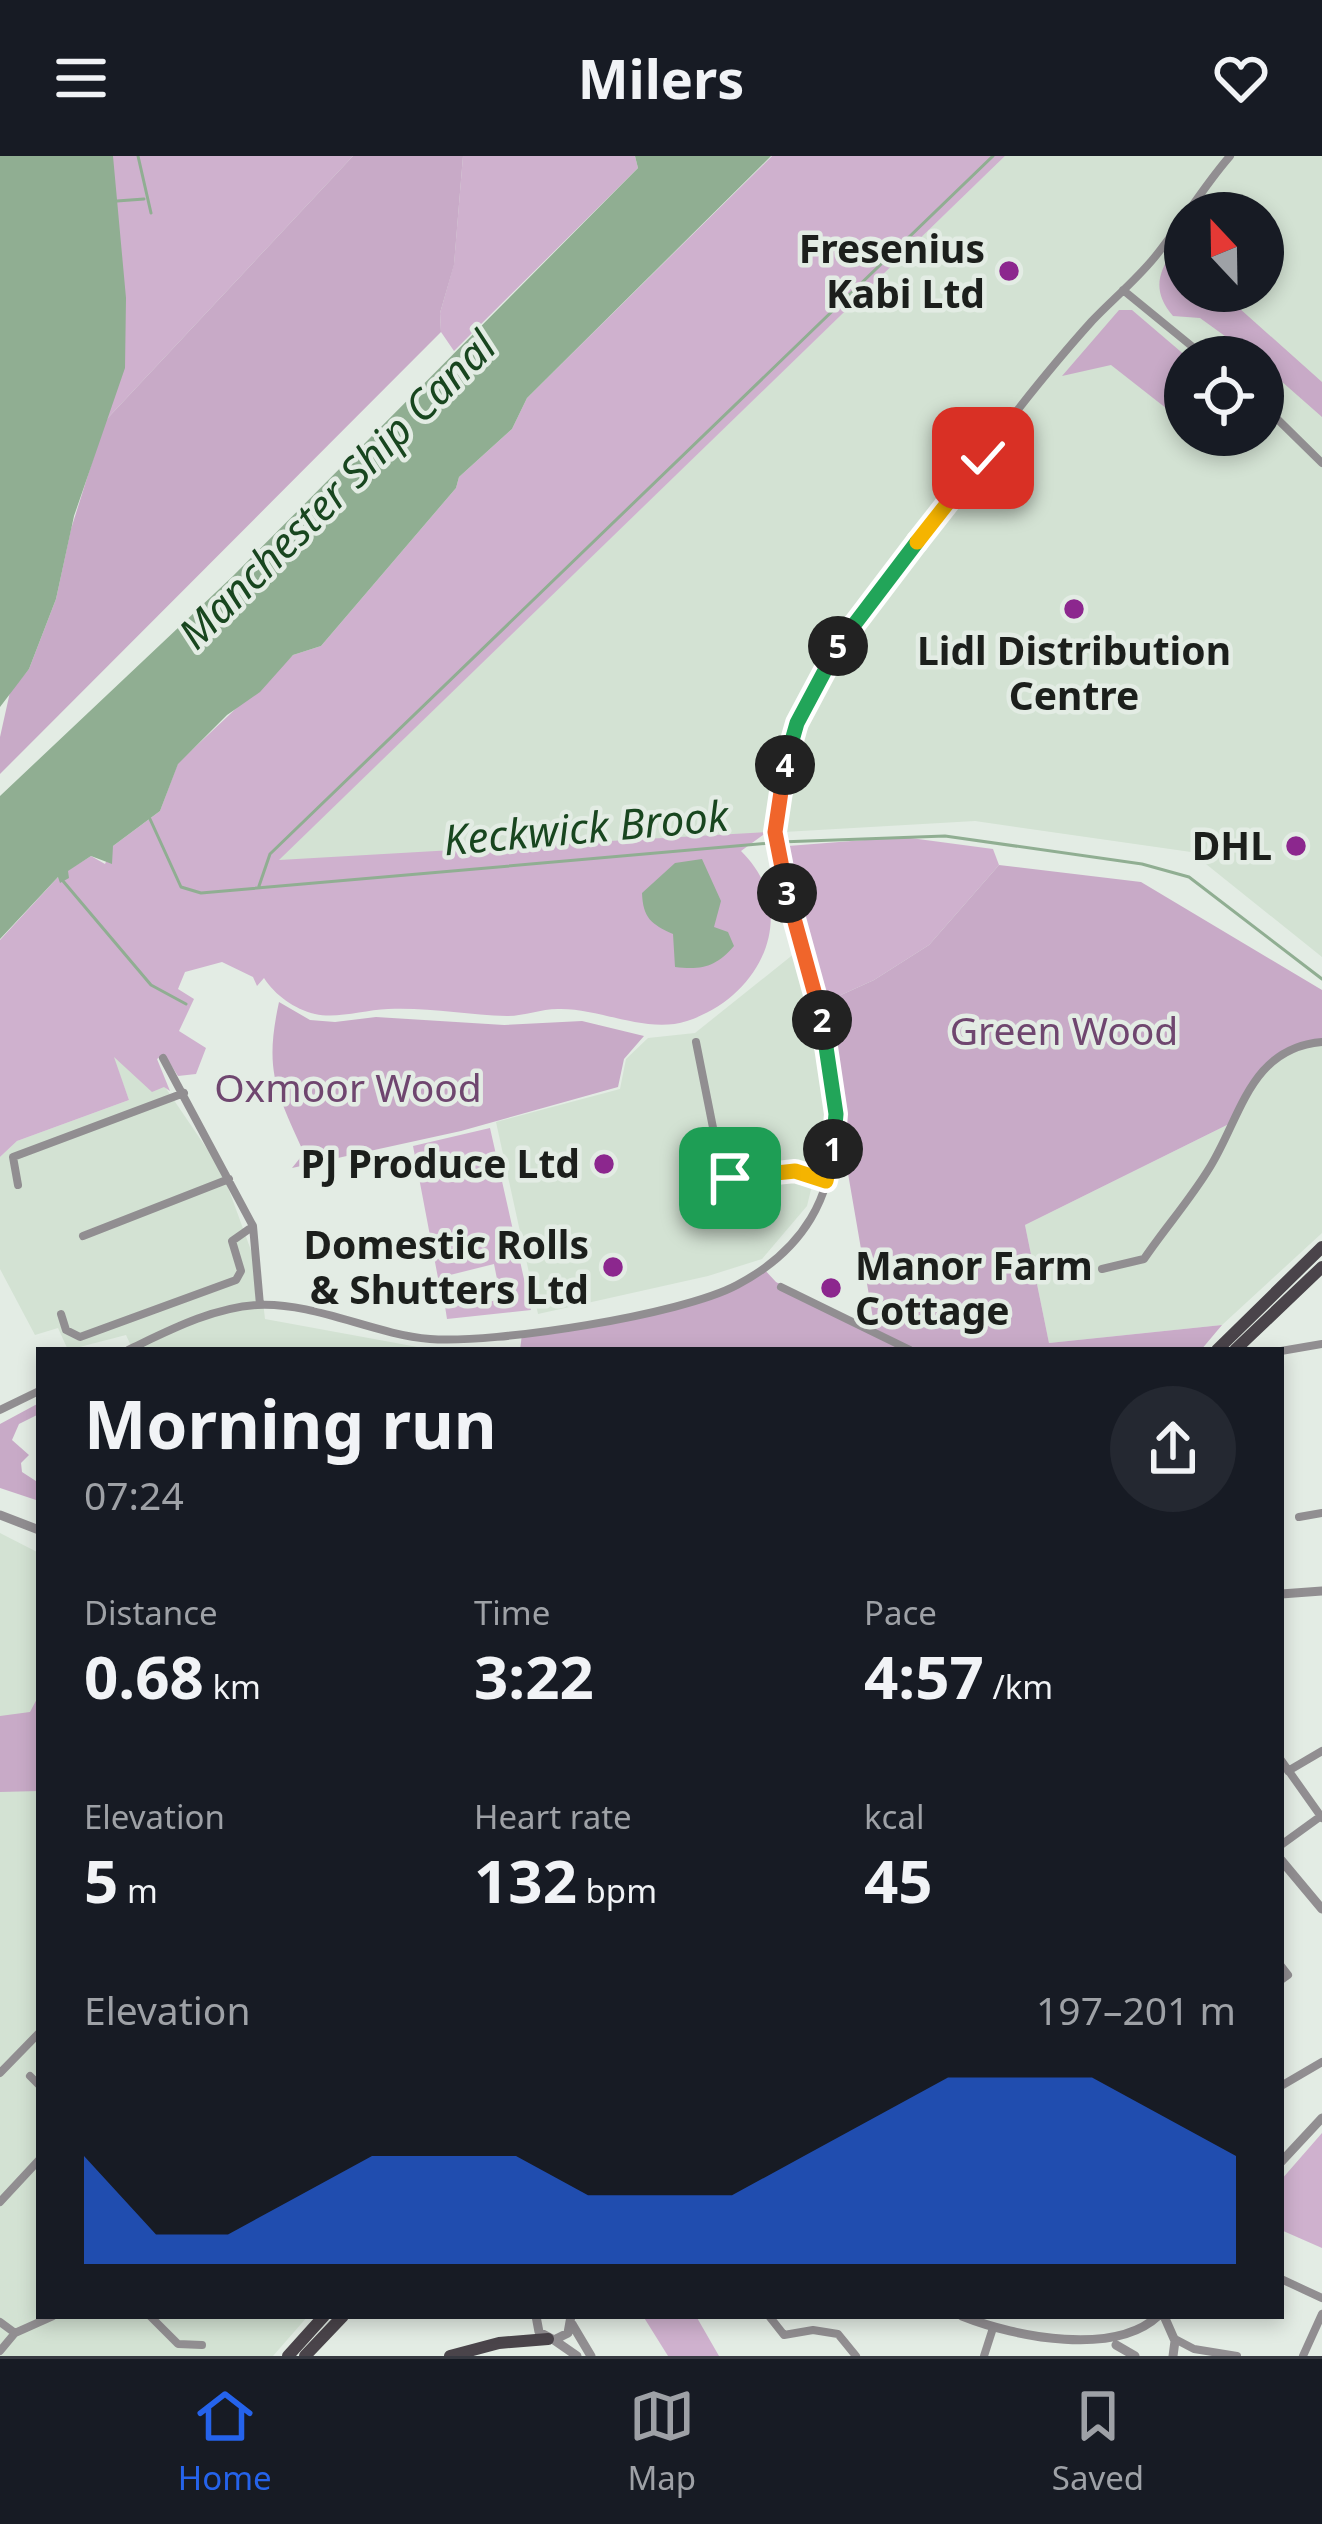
<!DOCTYPE html>
<meta charset="utf-8">
<style>
body{margin:0;font-family:"Noto Sans",sans-serif;background:#242831;color:#f1f3f6;height:100vh;display:flex;flex-direction:column;font-size:45px;white-space:nowrap}
*{box-sizing:border-box;margin:0}
p{font-size:39px;color:#9ea1a6}
.icon{flex:none;width:66px;height:66px;fill:none;stroke:currentColor;stroke-width:2;stroke-linecap:round;stroke-linejoin:round}
.map{position:relative;flex:1;overflow:hidden}
.sheet{position:absolute;left:36px;top:1191px;width:1248px;height:972px;display:flex;flex-direction:column;background:#171b24;border-radius:0px;box-shadow:0 6px 18px #0003}
.sheet>*{flex:none}
.needle{width:78px;rotate:338deg}
.buttons{position:absolute;left:1164px;top:36px;display:grid;gap:24px}
.buttons a{display:grid;place-items:center;width:120px;height:120px;border-radius:50%;background:#171b24;box-shadow:0 6px 18px #0003;font-size:60px}
.pin{position:absolute;display:grid;place-items:center;width:102px;height:102px;color:#fff;margin:-51px;border-radius:24px;box-shadow:0 6px 18px #0006}
.km{position:absolute;width:60px;height:60px;margin:-30px;border-radius:50%;background:#222;color:#fff;font-size:33px;line-height:60px;text-align:center}
.round{display:grid;place-items:center;flex:none;width:126px;height:126px;border-radius:63px;background:#242831}
.overview{display:flex;align-items:center;justify-content:space-between;height:204px;padding:0 48px}
h1{font-size:66px;font-weight:700;line-height:90px}
.metrics{display:grid;grid-template-columns:repeat(3,1fr);gap:18px;height:204px;padding:12px 48px}
.metrics div{display:grid;align-content:center}
.metrics b{font-size:60px;font-weight:700}
.metrics small{font-size:33px;font-weight:400}
.metrics p{font-size:33px}
.chart{height:336px;padding:24px 48px}
.chart p{display:flex;justify-content:space-between}
.chart svg{width:100%;height:216px;margin-top:12px;fill:#2563eb;opacity:.7}
header{display:flex;justify-content:space-between;align-items:center;height:156px;padding:0 48px;background:#171b24;font-size:54px;font-weight:700}
.dock{display:flex;justify-content:space-around;align-items:center;height:168px;border-top:3px solid #363941;background:#171b24;font-size:33px;color:#9ea1a6}
.dock a{display:grid;justify-items:center;gap:6px}
.dock .on{color:#2563eb}
.map>svg:first-child{display:block}
.built{fill:#d3e2d3;fill-rule:evenodd}
.green{fill:#cfb1ce}
.forest{fill:#c8aac7}
.water{fill:#90ae92}
.lines{fill:none;stroke-linecap:round;stroke-linejoin:round}
.stream{stroke:#90ae92;stroke-width:3}
.minor{stroke:#918e91;stroke-width:8}
.tertiary{stroke:#918e91;stroke-width:9}
.primary{stroke:#4a444a;stroke-width:12}
.split-1-casing{stroke:#fff;stroke-width:24}
.split-2-casing{stroke:#fff;stroke-width:24}
.split-3-casing{stroke:#fff;stroke-width:24}
.split-4-casing{stroke:#fff;stroke-width:24}
.split-5-casing{stroke:#fff;stroke-width:24}
.split-6-casing{stroke:#fff;stroke-width:24}
.split-7-casing{stroke:#fff;stroke-width:24}
.split-1{stroke:#f5b400;stroke-width:15}
.split-2{stroke:#22a559;stroke-width:15}
.split-3{stroke:#f0652b;stroke-width:15}
.split-4{stroke:#f0652b;stroke-width:15}
.split-5{stroke:#22a559;stroke-width:15}
.split-6{stroke:#22a559;stroke-width:15}
.split-7{stroke:#f5b400;stroke-width:15}
.poi-dot{fill:#8c278e;stroke:#e3ece4;stroke-width:4.5}
.labels{text-anchor:middle;stroke-width:9;stroke-linejoin:round;paint-order:stroke}
.poi-label{font-size:39px;font-weight:bold;fill:#1c1f1c;stroke:#e3ece4;text-anchor:end}
.park-label{font-size:39px;fill:#6f466f;stroke:#e3ece4}
.water-label{font-size:42px;font-style:italic;fill:#18461f;stroke:#e3ece4}
</style>
<header><svg class="icon" aria-label="menu" viewBox="0 0 24 24"><path d="M4 6h16M4 12h16M4 18h16"/></svg>Milers<svg class="icon" aria-label="heart" viewBox="0 0 24 24"><path d="M12 20l-8-8c-3-5 5-10 8-4 3-6 11-1 8 4z"/></svg></header>
<div class="map">
<svg width="1322" height="2200" viewBox="0 0 1322 2200">
<rect width="100%" height="100%" fill="#e3ece4"/>
<path class="built" d="M 1005,0 L 1322,0 L 1322,801 L 1191,696 L 975,665 L 277,705 ZM 1185,57 L 1263,57 L 1263,135 L 1185,135 ZM 1185,201 L 1263,201 L 1263,279 L 1185,279 Z
M 795,797 L 831,952 L 807,1050 L 762,1103 L 708,1120 L 538,1158 L 496,966 L 620,933 L 626,903 L 648,882 L 695,877 Z
M 1322,886 L 1322,1077 L 1222,1169 L 1049,1187 L 1025,1069 L 1231,967 L 1247,931 L 1278,900 Z
M 112,898 L 165,931 L 222,1015 L 260,1119 L 265,1163 L 434,1194 L 133,1194 L 126,1179 L 68,1194 L 58,1172 L 35,1179 L 0,1113 L 0,1001 L 17,985 L 129,944 Z
M 0,1377 L 39,1397 L 39,2160 L 308,2160 L 273,2200 L 0,2200 Z"/>
<path class="green" d="M 113,0 L 353,0 L 105,265 Z
M 463,0 L 635,0 L 638,12 L 454,195 L 441,176 L 440,157 L 454,108 Z
M 772,0 L 1005,0 L 279,704 L 767,676 L 741,695 C 802,755 762,841 687,865 C 647,878 602,853 561,853 C 543,852 525,860 507,860 C 467,859 427,851 388,853 C 364,854 337,863 315,858 C 294,853 275,839 264,822 L 257,830 L 253,821 L 222,806 L 185,816 L 178,833 L 194,843 L 179,875 L 206,892 L 196,918 L 178,920 L 164,898 L 157,903 L 170,935 L 164,931 L 152,936 L 114,901 L 129,944 L 17,985 L 0,1001 L 0,784 L 59,720 L 91,700 L 105,708 L 113,690 L 160,655 L 178,607 L 293,499 L 321,490 L 456,332 L 459,321 L 512,273 L 527,242 Z
M 903,681 L 993,693 L 999,709 L 929,789 L 874,824 L 819,849 L 782,719 L 788,690 Z
M 490,972 L 531,1154 L 447,1163 L 444,1144 L 461,1138 L 467,1151 L 501,1143 L 494,1108 L 438,1122 L 413,990 Z
M 1322,1977 L 1322,2092 L 1281,2074 L 1281,2024 Z
M 643,2160 L 696,2160 L 719,2200 L 668,2200 Z"/>
<path class="forest" d="M 353,0 L 463,0 L 454,109 L 440,157 L 441,176 L 0,618 L 0,581 L 10,536 L 29,513 L 56,443 L 71,373 L 105,265 Z
M 1185,77 L 1185,135 L 1220,135 L 1322,226 L 1322,261 L 1263,209 L 1263,201 L 1254,201 L 1200,162 L 1173,160 C 1146,128 1164,108 1185,77 Z
M 1119,154 L 1132,154 L 1187,201 L 1185,267 L 1111,209 L 1062,220 Z
M 999,709 L 1141,726 L 1322,834 L 1322,886 L 1278,900 L 1247,931 L 1231,967 L 1025,1069 L 1049,1187 L 1222,1169 L 1201,1194 L 520,1194 L 522,1178 C 602,1163 694,1158 763,1112 L 776,1126 L 876,1180 L 819,849 L 874,824 L 929,789 Z
M 279,846 L 310,864 L 335,866 L 376,861 L 504,869 L 582,865 L 644,880 L 624,903 L 618,931 L 461,975 L 292,1012 L 304,997 C 276,935 264,915 279,846 Z
M 39,1247 L 39,1258 L 19,1268 L 12,1284 L 29,1299 L 21,1307 L 22,1316 L 39,1327 L 39,1345 L 0,1332 L 0,1268 Z
M 39,1539 L 39,1635 L 0,1636 L 0,1560 L 30,1556 Z"/>
<path class="water" d="M 0,0 L 113,0 L 126,142 L 125,212 L 74,360 L 56,443 L 29,513 L 0,551 Z
M 635,0 L 771,0 L 527,242 L 512,273 L 459,321 L 456,332 L 321,490 L 293,499 L 260,536 L 227,559 L 178,608 L 160,655 L 113,690 L 112,708 L 91,700 L 68,715 L 69,722 L 60,727 L 58,721 L 0,783 L 0,640 L 233,420 L 638,12 Z
M 702,703 L 721,745 L 714,771 L 728,776 L 734,790 C 716,811 702,814 675,811 L 673,778 C 651,768 643,762 642,737 L 675,707 Z"/>
<g class="lines">
<path class="stream" d="M 138,0 L 151,57
M 117,45 L 144,43
M 150,663 L 181,731 L 201,737 L 771,687
M 780,686 L 945,680 L 1142,708 L 1189,721 L 1322,823
M 63,725 L 151,829 L 186,848
M 259,730 L 270,698 L 993,0"/>
<path class="minor" d="M 1123,134 L 1205,201
M 1263,249 L 1322,307
M 696,886 L 722,1017 L 746,1023 L 795,1015 L 826,1025
M 163,902 L 253,1070 L 260,1149
M 18,1029 L 13,1001 L 184,937
M 83,1080 L 229,1023
M 1102,1113 L 1144,1103 C 1165,1072 1190,1044 1210,1011 C 1241,961 1250,892 1322,886
M 781,1131 L 910,1194
M 61,1158 L 66,1174 L 80,1181 L 236,1124 L 241,1115 L 232,1085 L 252,1071
M 128,1194 C 168,1175 211,1152 257,1149 C 315,1146 372,1178 430,1183 C 494,1188 681,1159 737,1129 C 912,1037 803,839 777,702 C 771,673 778,643 783,615 C 800,528 858,463 909,396 C 968,319 1027,237 1092,165 C 1112,144 1135,125 1154,102 C 1181,69 1202,32 1230,0
M 1281,1195 L 1322,1188
M 0,1254 L 39,1235
M 1299,1361 L 1322,1357
M 1281,1604 L 1322,1662
M 1288,1615 L 1322,1595
M 1281,1689 L 1321,1660
M 1281,1810 L 1288,1819 L 1281,1824
M 0,1917 L 39,1877
M 30,1920 L 39,1929
M 1281,1930 L 1322,1906
M 0,2046 L 39,2004
M 1281,2123 L 1322,2142
M 150,2160 L 178,2188 L 202,2189
M 769,2160 L 784,2179 L 813,2174 L 838,2178 L 856,2200
M 0,2166 L 15,2177
M 1175,2183 L 1194,2193 L 1237,2200
M 0,2195 L 15,2177 L 53,2160
M 984,2200 L 993,2172
M 1303,2200 L 1322,2158"/>
<path class="tertiary" d="M 0,1359 L 39,1374
M 1281,1438 L 1322,1435
M 1281,1704 L 1322,1753
M 1281,2006 L 1322,1962
M 536,2160 L 539,2176 L 554,2184 L 568,2177 L 571,2160
M 962,2160 C 1017,2182 1115,2200 1158,2160
M 1164,2160 L 1175,2185 L 1173,2200
M 572,2168 L 591,2200
M 554,2184 L 577,2200
M 1116,2189 L 1135,2200"/>
<path class="primary" d="M 1217,1194 L 1322,1091
M 1235,1194 L 1322,1111
M 288,2200 L 324,2160
M 305,2200 L 343,2160
M 450,2200 L 499,2187 L 548,2183"/>
</g>
<g class="lines">
<g class="split-1-casing">
<path id="split-1" d="M 730,1022 L 795,1015 L 826,1025 L 833,993"/>
</g>
<g class="split-2-casing">
<path id="split-2" d="M 822,864 L 836,958 L 833,993"/>
</g>
<g class="split-3-casing">
<path id="split-3" d="M 787,737 L 822,864"/>
</g>
<g class="split-4-casing">
<path id="split-4" d="M 785,609 L 775,676 L 787,737"/>
</g>
<g class="split-5-casing">
<path id="split-5" d="M 785,609 L 797,567 L 838,490"/>
</g>
<g class="split-6-casing">
<path id="split-6" d="M 838,490 L 917,386"/>
</g>
<g class="split-7-casing">
<path id="split-7" d="M 917,386 L 983,302"/>
</g>
<use href="#split-1" class="split-1"/>
<use href="#split-2" class="split-2"/>
<use href="#split-3" class="split-3"/>
<use href="#split-4" class="split-4"/>
<use href="#split-5" class="split-5"/>
<use href="#split-6" class="split-6"/>
<use href="#split-7" class="split-7"/>
</g>
<g class="poi-dot">
<circle cx="1009" cy="115" r="12"/>
<circle cx="1074" cy="453" r="12"/>
<circle cx="1296" cy="690" r="12"/>
<circle cx="604" cy="1008" r="12"/>
<circle cx="613" cy="1111" r="12"/>
<circle cx="831" cy="1132" r="12"/>
</g>
<g class="labels">
<g class="poi-label">
<text x="985" y="107">Fresenius<tspan x="985" dy="45">Kabi Ltd</tspan></text>
<text x="1074" y="509" text-anchor="middle">Lidl Distribution<tspan x="1074" dy="45">Centre</tspan></text>
<text x="1272" y="704">DHL</text>
<text x="580" y="1022">PJ Produce Ltd</text>
<text x="589" y="1103">Domestic Rolls<tspan x="589" dy="45">&amp; Shutters Ltd</tspan></text>
<text x="855" y="1124" text-anchor="start">Manor Farm<tspan x="855" dy="45">Cottage</tspan></text>
</g>
<g class="park-label">
<text x="1064" y="889">Green Wood</text>
<text x="348" y="946">Oxmoor Wood</text>
</g>
<g class="water-label">
<text transform="translate(337 334) rotate(-45)" y="15">Manchester Ship Canal</text>
<text transform="translate(586 672) rotate(-5)" y="15">Keckwick Brook</text>
</g>
</g>
</svg>
<div class="buttons">
<a><svg class="needle" viewBox="-14 -14 28 28"><path d="M0-13l5 13h-10z" fill="#e53935"/><path d="M0 13l5-13h-10z" fill="#9ea1a6"/></svg></a>
<a><svg class="icon" aria-label="locate" viewBox="0 0 24 24"><circle cx="12" cy="12" r="6"/><path d="M12 2v4M12 18v4M2 12h4M18 12h4"/></svg></a>
</div>
<div class="pin" style="left:730px;top:1022px;background:#1e9e55"><svg class="icon" aria-label="arrive" viewBox="0 0 24 24"><path d="M6 21V4h12l-3 4 3 4H6"/></svg></div>
<div class="pin" style="left:983px;top:302px;background:#d93025"><svg class="icon" aria-label="check" viewBox="0 0 24 24"><path d="M5 12l5 5 9-10"/></svg></div>
<b class="km" style="left:833px;top:993px">1</b>
<b class="km" style="left:822px;top:864px">2</b>
<b class="km" style="left:787px;top:737px">3</b>
<b class="km" style="left:785px;top:609px">4</b>
<b class="km" style="left:838px;top:490px">5</b>
<section class="sheet">
<div class="overview"><div><h1>Morning run</h1><p>07:24</p></div><a class="round"><svg class="icon" aria-label="share" viewBox="0 0 24 24"><path d="M12 15V3M7 8l5-5 5 5M5 13v7h14v-7"/></svg></a></div>
<div class="metrics">
<div><p>Distance</p><b>0.68<small> km</small></b></div>
<div><p>Time</p><b>3:22</b></div>
<div><p>Pace</p><b>4:57<small> /km</small></b></div>
</div>
<div class="metrics">
<div><p>Elevation</p><b>5<small> m</small></b></div>
<div><p>Heart rate</p><b>132<small> bpm</small></b></div>
<div><p>kcal</p><b>45</b></div>
</div>
<div class="chart"><p><span>Elevation</span>197–201 m</p>
<svg viewBox="0 0 160 44" preserveAspectRatio="none"><path d="M0 44V22L10 38L20 38L30 30L40 22L50 22L60 22L70 30L80 30L90 30L100 22L110 14L120 6L130 6L140 6L150 14L160 22V44z"/></svg>
</div>
</section>
</div>
<nav class="dock">
<a class="on"><svg class="icon" aria-label="home" viewBox="0 0 24 24"><path d="M3 11l9-7 9 7M6 9v11h12V9"/></svg>Home</a>
<a><svg class="icon" aria-label="map" viewBox="0 0 24 24"><path d="M3 6l6-2 6 2 6-2v14l-6 2-6-2-6 2zM9 4v14M15 6v14"/></svg>Map</a>
<a><svg class="icon" aria-label="saved" viewBox="0 0 24 24"><path d="M7 4h10v16l-5-4-5 4z"/></svg>Saved</a>
</nav>
